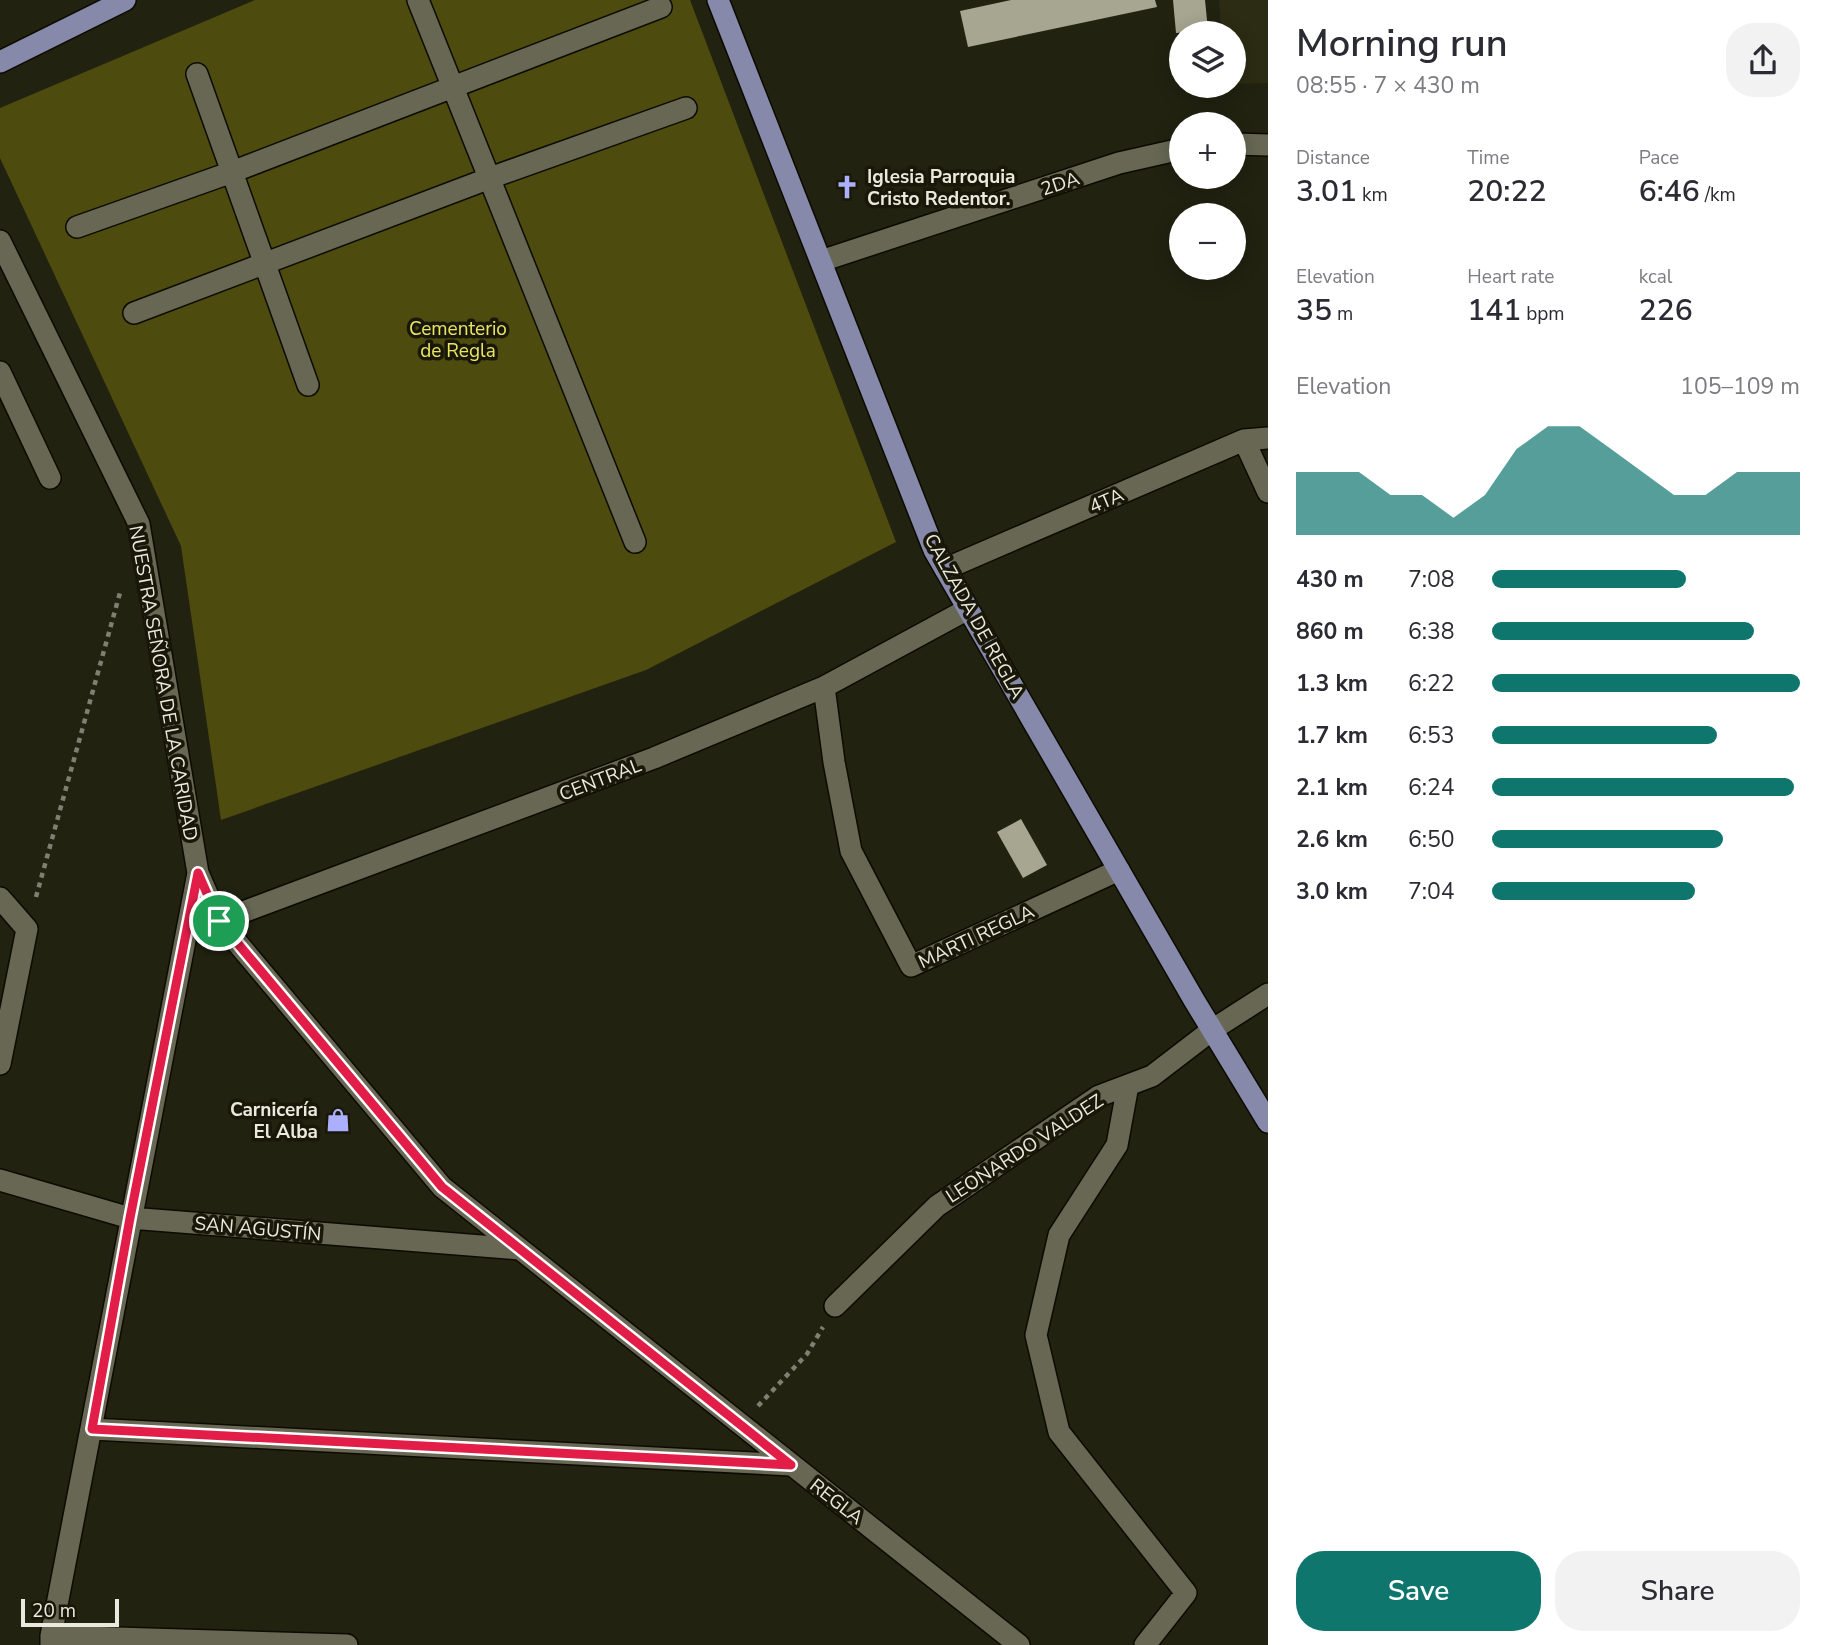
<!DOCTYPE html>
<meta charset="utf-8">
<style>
body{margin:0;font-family:"Nunito Sans",sans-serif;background:#f2f2f3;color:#2b2b33;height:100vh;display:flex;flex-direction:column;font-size:26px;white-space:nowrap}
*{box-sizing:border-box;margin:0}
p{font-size:23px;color:#7c7c81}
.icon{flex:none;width:38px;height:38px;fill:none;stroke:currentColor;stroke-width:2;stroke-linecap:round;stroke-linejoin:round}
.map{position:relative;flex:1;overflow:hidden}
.sheet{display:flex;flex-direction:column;background:#fff;width:560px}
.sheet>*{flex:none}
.buttons{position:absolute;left:1169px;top:21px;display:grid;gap:14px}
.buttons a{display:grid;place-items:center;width:77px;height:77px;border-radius:50%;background:#fff;box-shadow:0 4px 18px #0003;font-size:35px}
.scale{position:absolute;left:21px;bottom:18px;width:98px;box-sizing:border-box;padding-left:7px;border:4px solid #e9e9de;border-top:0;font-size:19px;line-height:24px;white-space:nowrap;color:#e9e9de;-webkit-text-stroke:5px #191808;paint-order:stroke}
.pin{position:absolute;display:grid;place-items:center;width:60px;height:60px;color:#fff;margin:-30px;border:4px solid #fff;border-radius:50%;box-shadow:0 2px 7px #0007}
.round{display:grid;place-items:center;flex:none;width:74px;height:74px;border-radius:28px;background:#f2f2f3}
.summary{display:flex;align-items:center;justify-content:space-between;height:119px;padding:0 28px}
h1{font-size:38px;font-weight:600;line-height:52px}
.metrics{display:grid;grid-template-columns:repeat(3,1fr);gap:10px;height:119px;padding:7px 28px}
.metrics div{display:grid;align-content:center}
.metrics b{font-size:30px;font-weight:600}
.metrics small{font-size:19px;font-weight:400}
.metrics p{font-size:19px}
.chart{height:196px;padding:14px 28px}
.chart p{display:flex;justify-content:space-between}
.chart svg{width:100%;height:126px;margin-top:7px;fill:#0f766e;opacity:.7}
.cta{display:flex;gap:14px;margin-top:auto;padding:14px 28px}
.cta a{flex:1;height:80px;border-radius:28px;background:#0f766e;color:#fff;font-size:28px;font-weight:600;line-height:80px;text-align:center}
.cta a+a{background:#f2f2f3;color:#2b2b33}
ul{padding:0 28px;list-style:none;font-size:23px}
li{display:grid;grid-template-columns:112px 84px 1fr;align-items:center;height:52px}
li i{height:18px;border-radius:9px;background:#0f766e}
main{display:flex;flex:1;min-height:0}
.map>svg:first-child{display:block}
.built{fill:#2c2b13}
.green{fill:#4e4b0e}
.building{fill:#a6a691}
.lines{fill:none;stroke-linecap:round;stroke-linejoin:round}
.minor-casing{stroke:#0c0b01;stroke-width:24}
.major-casing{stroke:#0c0b01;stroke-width:24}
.path{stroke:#808072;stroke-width:4.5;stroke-dasharray:5 5;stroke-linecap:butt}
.minor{stroke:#676754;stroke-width:21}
.major{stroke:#8789ab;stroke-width:21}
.route-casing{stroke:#fff;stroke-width:14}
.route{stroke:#e11d48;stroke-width:9}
.labels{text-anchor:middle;stroke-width:7;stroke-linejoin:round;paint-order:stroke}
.poi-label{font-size:19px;font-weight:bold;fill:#e9e9de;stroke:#191808;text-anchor:start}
.street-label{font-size:19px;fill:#e9e9de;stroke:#191808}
.park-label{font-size:19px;fill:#eae661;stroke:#191808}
</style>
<main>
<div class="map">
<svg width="1268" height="1645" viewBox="0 0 1268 1645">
<rect width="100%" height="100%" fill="#221"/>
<path class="built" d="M 1219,0 L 1268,0 L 1268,83 L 1234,84 L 1234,33 L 1221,33 Z"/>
<path class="green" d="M 255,0 L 690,0 L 896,542 L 646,670 L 221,820 L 181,546 L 0,158 L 0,108 Z"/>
<path class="building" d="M 1011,0 L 1155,0 L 1157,7 L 968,47 L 960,11 Z
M 1173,0 L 1205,0 L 1208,30 L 1176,33 Z
M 1021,819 L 1047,865 L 1023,878 L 997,832 Z"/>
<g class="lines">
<g class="minor-casing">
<path id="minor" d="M 418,0 L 635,542
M 197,74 L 308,385
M 1234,144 L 1268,145
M 77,227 L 232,172 L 661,7
M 0,241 L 139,524 L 198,873 L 51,1636 L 51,1645
M 821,261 L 1119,163 L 1181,149
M 134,313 L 490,178 L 686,108
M 0,372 L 50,478
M 1244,440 L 1268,492
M 945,569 L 1244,440 L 1268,438
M 824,687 L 834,762 L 851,851 L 911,966 L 1119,870
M 198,873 L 219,921 L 442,1187 L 1019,1645
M 0,898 L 27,929 L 0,1064
M 219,921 L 654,758 L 824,687 L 968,609
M 1128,1085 L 1117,1145 L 1059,1235 L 1036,1335 L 1059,1432 L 1186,1593 L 1145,1645
M 0,1180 L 130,1218 L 520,1249
M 835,1306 L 937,1206 L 1099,1096 L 1152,1076 L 1212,1030 L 1268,994
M 92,1429 L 791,1465
M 51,1636 L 347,1645"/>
</g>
<g class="major-casing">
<path id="major" d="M 718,0 L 934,550 L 1194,1000 L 1268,1122
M 0,62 L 125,0"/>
</g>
<path class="path" d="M 36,897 L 121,589
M 758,1406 L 807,1354 L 823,1327"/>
<use href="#minor" class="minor"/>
<use href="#major" class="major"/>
</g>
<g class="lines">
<g class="route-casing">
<path id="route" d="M 198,873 L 219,921 L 442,1187 L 791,1465 L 92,1429 L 130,1218 Z"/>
</g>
<use href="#route" class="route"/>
</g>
<defs>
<g id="church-bare" transform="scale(1.89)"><path d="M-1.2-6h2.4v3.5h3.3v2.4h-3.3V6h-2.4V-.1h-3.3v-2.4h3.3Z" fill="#acaffb" stroke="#191808" stroke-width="2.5" paint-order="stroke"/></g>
<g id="shop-bare" transform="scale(1.89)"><path d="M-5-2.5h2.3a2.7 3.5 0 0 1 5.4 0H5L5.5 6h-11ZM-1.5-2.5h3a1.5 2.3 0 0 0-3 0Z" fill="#acaffb" stroke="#191808" stroke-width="2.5" paint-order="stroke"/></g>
</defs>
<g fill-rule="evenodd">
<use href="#church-bare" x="847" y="187"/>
<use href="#shop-bare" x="338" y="1120"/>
</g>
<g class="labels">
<g class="poi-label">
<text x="867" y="183">Iglesia Parroquia<tspan x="867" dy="22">Cristo Redentor.</tspan></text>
<text x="318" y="1116" text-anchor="end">Carnicería<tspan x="318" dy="22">El Alba</tspan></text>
</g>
<g class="street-label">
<text transform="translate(1060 183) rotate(-18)" y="7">2DA</text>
<text transform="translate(1106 500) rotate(-23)" y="7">4TA</text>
<text transform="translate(975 616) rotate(61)" y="7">CALZADA DE REGLA</text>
<text transform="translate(164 683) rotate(80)" y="7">NUESTRA SEÑORA DE LA CARIDAD</text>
<text transform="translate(600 779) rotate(-21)" y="7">CENTRAL</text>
<text transform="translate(976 936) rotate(-25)" y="7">MARTI REGLA</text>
<text transform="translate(1024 1148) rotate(-33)" y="7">LEONARDO VALDEZ</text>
<text transform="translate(258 1228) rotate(5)" y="7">SAN AGUSTÍN</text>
<text transform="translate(837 1501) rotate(38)" y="7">REGLA</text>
</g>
<g class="park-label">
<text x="458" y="335">Cementerio<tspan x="458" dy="22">de Regla</tspan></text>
</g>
</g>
</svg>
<div class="buttons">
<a><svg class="icon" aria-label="layers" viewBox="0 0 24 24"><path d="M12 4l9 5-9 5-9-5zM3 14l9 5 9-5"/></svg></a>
<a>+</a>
<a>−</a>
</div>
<div class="scale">20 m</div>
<div class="pin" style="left:219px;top:921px;background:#1e9e55"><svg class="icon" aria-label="arrive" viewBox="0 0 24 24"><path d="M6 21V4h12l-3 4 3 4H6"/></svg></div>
</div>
<section class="sheet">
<div class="summary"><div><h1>Morning run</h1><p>08:55 · 7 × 430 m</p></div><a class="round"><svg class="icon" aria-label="share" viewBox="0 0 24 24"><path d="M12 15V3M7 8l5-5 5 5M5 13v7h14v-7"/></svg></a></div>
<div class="metrics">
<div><p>Distance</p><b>3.01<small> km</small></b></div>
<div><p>Time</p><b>20:22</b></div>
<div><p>Pace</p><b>6:46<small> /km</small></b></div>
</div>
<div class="metrics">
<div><p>Elevation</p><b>35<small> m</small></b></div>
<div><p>Heart rate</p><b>141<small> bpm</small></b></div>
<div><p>kcal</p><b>226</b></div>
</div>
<div class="chart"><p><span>Elevation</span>105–109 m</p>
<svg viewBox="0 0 160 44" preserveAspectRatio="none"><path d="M0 44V22L10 22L20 22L30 30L40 30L50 38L60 30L70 14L80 6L90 6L100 14L110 22L120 30L130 30L140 22L150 22L160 22V44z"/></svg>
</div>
<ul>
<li><b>430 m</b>7:08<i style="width:63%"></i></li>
<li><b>860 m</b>6:38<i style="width:85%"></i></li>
<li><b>1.3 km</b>6:22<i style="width:100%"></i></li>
<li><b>1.7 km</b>6:53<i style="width:73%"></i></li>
<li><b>2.1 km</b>6:24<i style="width:98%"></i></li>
<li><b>2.6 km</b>6:50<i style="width:75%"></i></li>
<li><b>3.0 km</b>7:04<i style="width:66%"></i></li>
</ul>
<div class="cta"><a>Save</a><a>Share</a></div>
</section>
</main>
